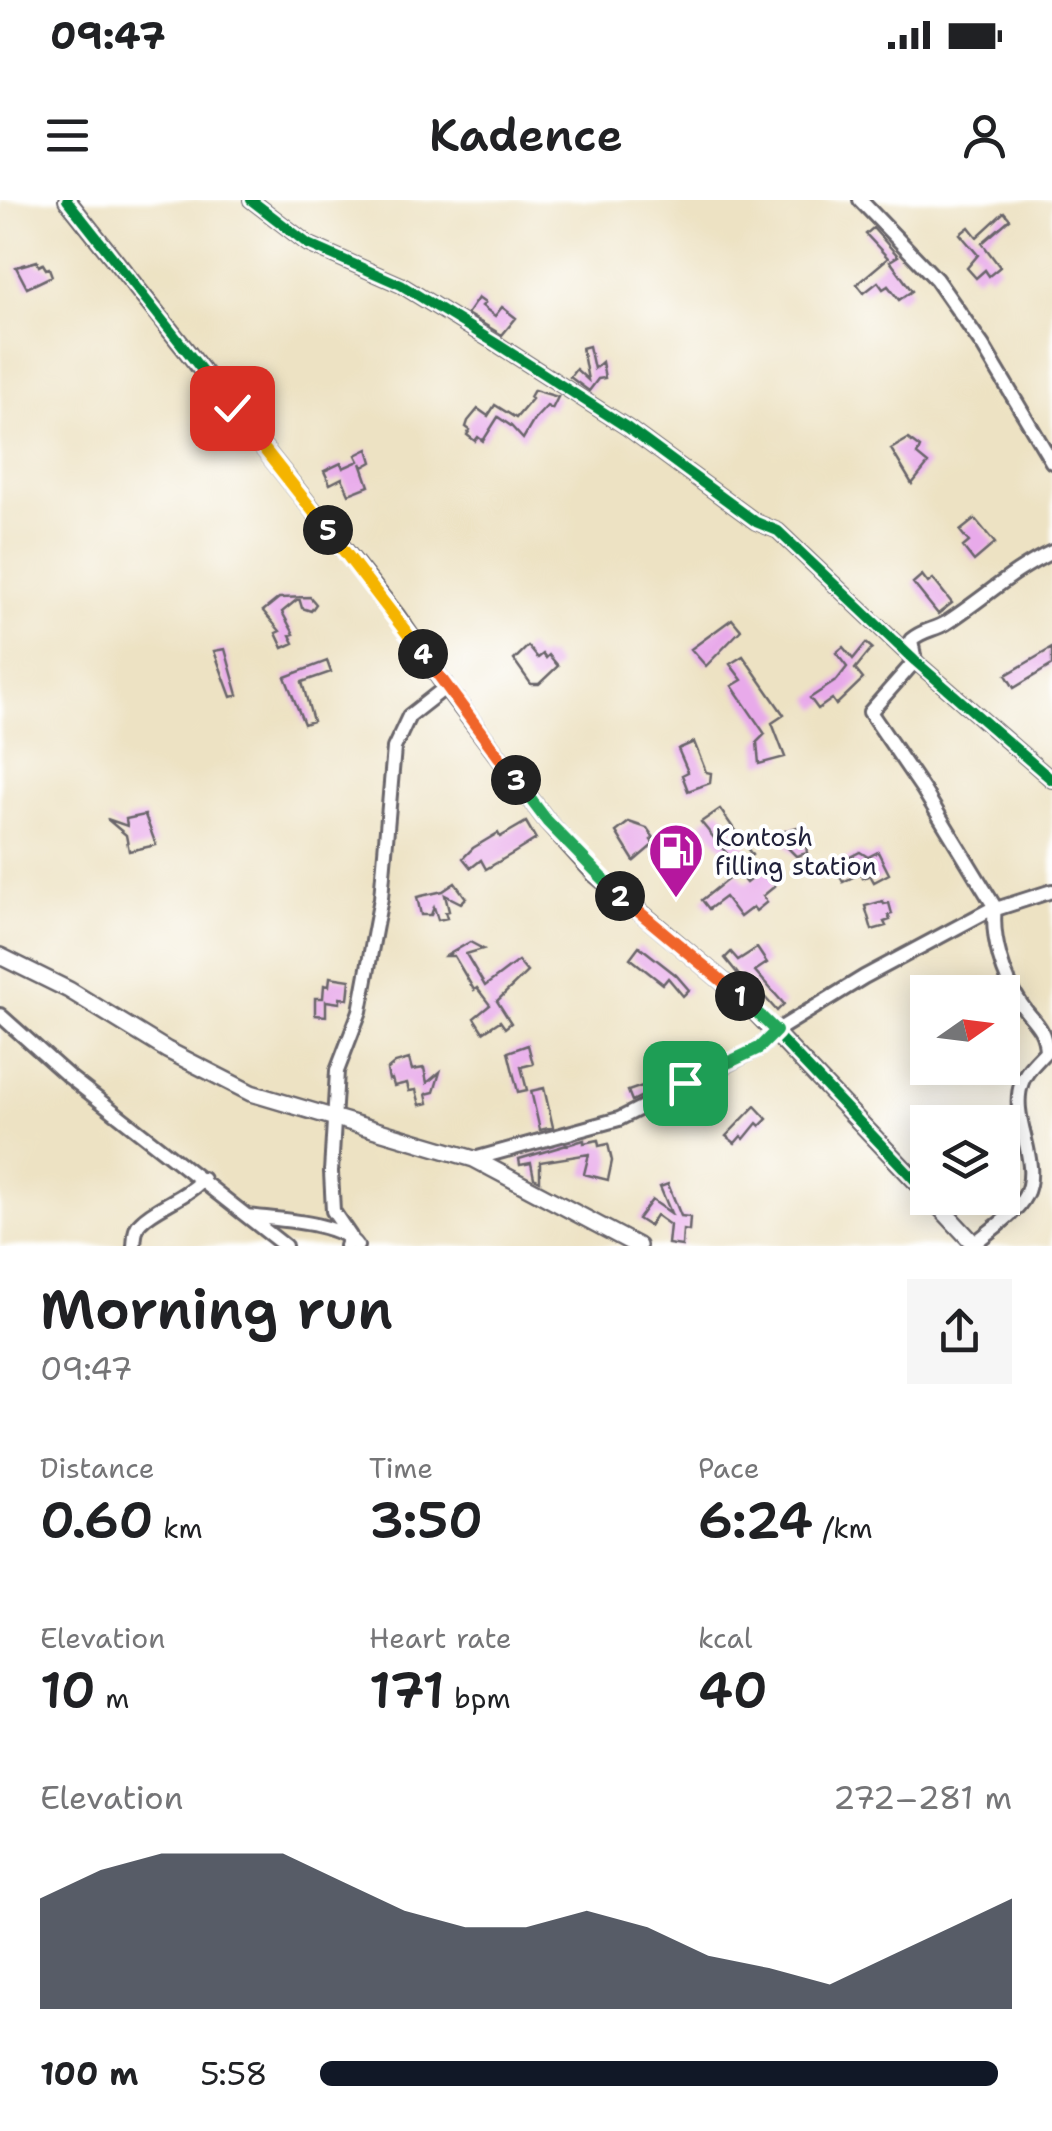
<!DOCTYPE html>
<meta charset="utf-8">
<style>
body{margin:0;font-family:"Shantell Sans",sans-serif;background:#f6f6f6;color:#202124;height:100vh;display:flex;flex-direction:column;font-size:38px;white-space:nowrap}
*{box-sizing:border-box;margin:0}
p{font-size:32px;color:#757577}
.icon{flex:none;width:55px;height:55px;fill:none;stroke:currentColor;stroke-width:2;stroke-linecap:round;stroke-linejoin:round}
.map{position:relative;height:1046px;overflow:hidden}
.side{display:flex;flex-direction:column;background:#fff;flex:1}
.side>*{flex:none}
.needle{width:65px;rotate:76deg}
.fabs{position:absolute;left:910px;top:775px;display:grid;gap:20px}
.fabs a{display:grid;place-items:center;width:110px;height:110px;border-radius:0px;background:#fff;box-shadow:0 5px 25px #0003;font-size:50px}
.pin{position:absolute;display:grid;place-items:center;width:85px;height:85px;color:#fff;margin:-42px;border-radius:20px;box-shadow:0 5px 15px #0006}
.km{position:absolute;width:50px;height:50px;margin:-25px;border-radius:50%;background:#222;color:#fff;font-size:28px;line-height:50px;text-align:center}
.round{display:grid;place-items:center;flex:none;width:105px;height:105px;border-radius:0px;background:#f6f6f6}
.head{display:flex;align-items:center;justify-content:space-between;height:170px;padding:0 40px}
h1{font-size:55px;font-weight:600;line-height:75px}
.stats{display:grid;grid-template-columns:repeat(3,1fr);gap:15px;height:170px;padding:10px 40px}
.stats div{display:grid;align-content:center}
.stats b{font-size:50px;font-weight:600}
.stats small{font-size:28px;font-weight:400}
.stats p{font-size:28px}
.chart{height:280px;padding:20px 40px}
.chart p{display:flex;justify-content:space-between}
.chart svg{width:100%;height:180px;margin-top:10px;fill:#111827;opacity:.7}
ul{padding:0 40px;list-style:none;font-size:32px}
li{display:grid;grid-template-columns:160px 120px 1fr;align-items:center;height:75px}
li i{height:25px;border-radius:12px;background:#111827}
.status{display:flex;justify-content:space-between;align-items:center;height:70px;padding:0 50px;background:#fff;direction:ltr}
.status svg{height:28px;fill:currentColor}
header{display:flex;justify-content:space-between;align-items:center;height:130px;padding:0 40px;background:#fff;font-size:45px;font-weight:600}
.map>svg:first-child{display:block}
.building{fill:#e8aaea}
.lines{fill:none;stroke-linecap:round;stroke-linejoin:round}
.minor-casing{stroke:#69656b;stroke-width:18}
.tertiary-casing{stroke:#69656b;stroke-width:20}
.minor{stroke:#fff;stroke-width:12}
.tertiary{stroke:#fff;stroke-width:15}
.cycleway-casing{stroke:#fff;stroke-width:16}
.cycleway{stroke:#00873e;stroke-width:10}
.split-1-casing{stroke:#fff;stroke-width:20}
.split-2-casing{stroke:#fff;stroke-width:20}
.split-3-casing{stroke:#fff;stroke-width:20}
.split-4-casing{stroke:#fff;stroke-width:20}
.split-5-casing{stroke:#fff;stroke-width:20}
.split-6-casing{stroke:#fff;stroke-width:20}
.split-1{stroke:#22a559;stroke-width:12}
.split-2{stroke:#f0652b;stroke-width:12}
.split-3{stroke:#22a559;stroke-width:12}
.split-4{stroke:#f0652b;stroke-width:12}
.split-5{stroke:#f5b400;stroke-width:12}
.split-6{stroke:#f5b400;stroke-width:12}
.labels{text-anchor:middle;stroke-width:8;stroke-linejoin:round;paint-order:stroke}
.poi-label{font-size:25px;fill:#22223b;stroke:#fff;text-anchor:start}
</style>
<div class="status"><b>09:47</b><svg viewBox="0 0 49 12"><path d="M0 12V9h3v3zM5 12V6h3v6zM10 12V3h3v9zM15 12V0h3v12zM26 1h20v11H26zM47 4h2v5h-2z"/></svg></div>
<header><svg class="icon" aria-label="menu" viewBox="0 0 24 24"><path d="M4 6h16M4 12h16M4 18h16"/></svg>Kadence<svg class="icon" aria-label="person" viewBox="0 0 24 24"><circle cx="12" cy="8" r="4"/><path d="M4 21q1-7 8-7t8 7"/></svg></header>
<div class="map">
<svg width="1052" height="1046" viewBox="0 0 1052 1046">
<rect width="100%" height="100%" fill="#fff"/>
<filter id="ink" filterUnits="userSpaceOnUse"><feTurbulence type="fractalNoise" baseFrequency=".01" numOctaves="2"/><feDisplacementMap in="SourceGraphic" scale="20" xChannelSelector="R" yChannelSelector="G"/><feConvolveMatrix kernelMatrix="1 2 1 2 8 2 1 2 1" color-interpolation-filters="sRGB"/></filter>
<filter id="wash" filterUnits="userSpaceOnUse"><feTurbulence type="fractalNoise" baseFrequency=".0048" numOctaves="4" result="noise"/><feDisplacementMap in="SourceGraphic" scale="40" xChannelSelector="R" yChannelSelector="G"/><feGaussianBlur stdDeviation="2.25" result="paint"/><feColorMatrix in="noise" values="0 0 0 0 0 0 0 0 0 0 0 0 0 0 0 0 0 1.4 0 .05"/><feComposite in="paint" operator="in"/></filter>
<g filter="url(#wash)">
<rect width="100%" height="100%" fill="#ede2c3"/>
<g id="blocks">
<path class="building" d="M 1004,12 L 1010,19 L 982,43 L 1000,67 L 989,76 L 985,70 L 976,78 L 967,68 L 978,55 L 960,34 L 969,27 L 977,37 Z
M 873,28 L 898,56 L 890,61 L 912,91 L 899,100 L 888,86 L 883,89 L 878,82 L 864,93 L 857,84 L 888,58 L 866,34 Z
M 37,61 L 39,66 L 43,64 L 46,69 L 49,68 L 52,76 L 27,88 L 16,67 Z
M 478,98 L 485,103 L 482,106 L 495,116 L 502,107 L 516,118 L 502,135 L 467,114 Z
M 589,146 L 594,169 L 602,162 L 605,178 L 598,179 L 589,191 L 570,177 L 576,169 L 588,180 L 582,148 Z
M 534,190 L 558,197 L 552,209 L 547,206 L 534,220 L 523,239 L 511,226 L 498,217 L 483,241 L 478,237 L 475,241 L 467,235 L 470,230 L 466,227 L 468,221 L 478,209 L 488,216 L 495,205 L 516,218 L 532,199 L 530,197 Z
M 908,239 L 920,248 L 917,255 L 928,264 L 912,284 L 891,249 Z
M 368,249 L 372,262 L 363,267 L 361,263 L 369,286 L 349,294 L 342,278 L 330,284 L 324,271 L 341,263 L 343,268 L 359,261 L 356,255 Z
M 975,319 L 995,343 L 974,361 L 963,347 L 969,342 L 960,331 Z
M 922,375 L 928,383 L 933,379 L 952,403 L 938,414 L 913,383 Z
M 310,397 L 316,404 L 311,411 L 302,408 L 299,398 L 282,412 L 294,434 L 290,435 L 294,443 L 283,448 L 276,433 L 280,431 L 263,411 L 279,398 Z
M 732,419 L 741,430 L 706,466 L 691,449 Z
M 866,443 L 872,448 L 855,469 L 863,479 L 836,505 L 832,499 L 818,509 L 810,498 L 837,480 L 847,467 L 836,453 L 843,447 L 853,459 Z
M 528,446 L 538,458 L 543,454 L 546,458 L 549,455 L 558,466 L 539,484 L 531,484 L 514,460 Z
M 1052,448 L 1052,465 L 1014,488 L 1006,475 Z
M 225,449 L 238,495 L 231,497 L 214,451 Z
M 743,456 L 784,515 L 772,523 L 785,557 L 759,564 L 757,542 L 765,534 L 732,486 L 742,480 L 730,464 Z
M 327,461 L 331,472 L 302,482 L 313,521 L 304,524 L 285,477 Z
M 694,542 L 706,572 L 711,573 L 710,583 L 688,591 L 682,575 L 688,572 L 678,549 Z
M 720,609 L 752,655 L 737,666 L 701,622 Z
M 145,615 L 156,645 L 129,651 L 126,635 L 107,619 L 127,626 L 126,619 Z
M 526,622 L 536,639 L 512,654 L 486,669 L 481,660 L 471,668 L 463,658 L 473,648 L 498,633 L 500,637 Z
M 629,622 L 647,628 L 654,638 L 651,640 L 654,644 L 634,661 L 616,632 Z
M 797,627 L 798,631 L 807,628 L 809,637 L 805,638 L 807,653 L 796,656 L 787,647 L 782,632 Z
M 860,652 L 868,657 L 878,652 L 889,674 L 874,682 L 870,675 L 863,678 L 861,673 L 843,682 L 834,665 Z
M 765,668 L 768,672 L 772,668 L 778,675 L 773,683 L 775,686 L 763,696 L 767,702 L 756,711 L 753,707 L 740,717 L 725,697 L 709,709 L 702,700 L 737,672 L 746,683 Z
M 455,683 L 466,698 L 461,703 L 445,695 L 449,711 L 445,712 L 447,718 L 438,720 L 434,707 L 431,715 L 421,715 L 417,697 L 443,691 Z
M 883,701 L 884,704 L 889,703 L 892,714 L 888,715 L 890,720 L 884,722 L 886,726 L 872,730 L 865,706 Z
M 470,742 L 483,749 L 466,754 L 485,786 L 518,761 L 527,772 L 497,801 L 511,823 L 505,828 L 500,821 L 483,832 L 474,818 L 490,805 L 477,788 L 474,790 L 454,756 L 446,756 Z
M 639,746 L 676,775 L 689,790 L 683,796 L 668,778 L 663,784 L 630,758 Z
M 757,748 L 767,763 L 755,771 L 784,804 L 777,811 L 746,776 L 742,779 L 725,758 L 731,752 L 738,760 Z
M 330,777 L 350,780 L 348,799 L 340,798 L 340,803 L 326,801 L 326,816 L 315,815 L 315,798 L 323,798 L 324,785 L 329,786 Z
M 528,845 L 533,864 L 521,867 L 527,890 L 518,892 L 508,852 Z
M 409,859 L 412,870 L 424,868 L 427,883 L 440,872 L 434,892 L 426,894 L 428,903 L 420,905 L 416,890 L 409,891 L 407,883 L 394,886 L 392,879 L 389,880 L 387,870 L 395,863 Z
M 688,859 L 693,870 L 632,901 L 628,891 L 654,882 L 651,874 Z
M 544,888 L 553,927 L 540,930 L 531,891 Z
M 755,906 L 767,919 L 760,926 L 757,923 L 744,939 L 741,936 L 735,943 L 726,936 Z
M 584,940 L 584,943 L 598,940 L 599,946 L 608,944 L 612,961 L 608,980 L 584,974 L 589,954 L 540,962 L 540,981 L 534,978 L 531,963 L 520,965 L 519,959 Z
M 668,984 L 681,1016 L 690,1017 L 689,1031 L 683,1030 L 682,1046 L 668,1044 L 670,1025 L 656,1015 L 649,1026 L 638,1019 L 652,1000 L 671,1013 L 660,987 Z"/>
</g>
</g>
<g filter="url(#ink)">
<use href="#blocks" fill-opacity="0" stroke="#69656b" stroke-width="2.5"/>
<g class="lines">
<g class="minor-casing">
<path id="minor" d="M 251,0 L 308,44 L 401,85 L 497,144 L 628,228 L 756,322 L 778,331 L 915,461 L 1052,580
M 860,0 L 936,79 L 983,146 L 1052,262
M 1052,352 C 1013,370 982,400 946,423 C 934,430 922,430 911,440 L 915,461 L 870,512 L 924,591 L 996,709 L 1052,691
M 0,815 L 67,875 L 285,1046
M 474,959 L 619,919 L 759,848 L 776,831 L 864,777 L 995,707 C 991,737 1003,778 1021,804 C 1033,822 1045,827 1046,851 C 1038,860 1026,870 1022,882 C 1008,918 1043,961 1025,996 C 1015,1015 990,1030 974,1044
M 247,1016 C 276,1020 340,1021 357,1046
M 134,1046 C 135,1038 134,1028 141,1022 C 156,1006 183,1000 203,979
M 346,1046 L 350,1036 L 333,1011 L 331,972 L 337,871 L 360,811 L 381,698 L 394,548 L 409,516 L 446,487"/>
</g>
<g class="tertiary-casing">
<path id="tertiary" d="M 67,0 L 396,415 L 446,487 L 547,621 L 595,674 L 740,796 L 928,994
M 0,756 L 69,790 L 167,850 L 251,893 L 474,959 L 638,1046
M 931,998 L 976,1046"/>
</g>
<use href="#minor" class="minor"/>
<use href="#tertiary" class="tertiary"/>
<g class="cycleway-casing">
<path id="cycleway" d="M 67,0 L 396,415 L 446,487 L 547,621 L 595,674 L 740,796 L 928,994
M 251,0 L 308,44 L 401,85 L 497,144 L 628,228 L 756,322 L 778,331 L 915,461 L 1052,580"/>
</g>
<use href="#cycleway" class="cycleway"/>
</g>
</g>
<g class="lines" filter="url(#ink)">
<g class="split-1-casing">
<path id="split-1" d="M 685,883 L 759,848 L 776,831 L 740,796"/>
</g>
<g class="split-2-casing">
<path id="split-2" d="M 620,696 L 740,796"/>
</g>
<g class="split-3-casing">
<path id="split-3" d="M 516,580 L 547,621 L 620,696"/>
</g>
<g class="split-4-casing">
<path id="split-4" d="M 423,454 L 516,580"/>
</g>
<g class="split-5-casing">
<path id="split-5" d="M 328,330 L 423,454"/>
</g>
<g class="split-6-casing">
<path id="split-6" d="M 232,208 L 328,330"/>
</g>
<use href="#split-1" class="split-1"/>
<use href="#split-2" class="split-2"/>
<use href="#split-3" class="split-3"/>
<use href="#split-4" class="split-4"/>
<use href="#split-5" class="split-5"/>
<use href="#split-6" class="split-6"/>
</g>
<defs>
<g id="fuel-pin" transform="scale(2.875)"><path d="M0 17L-7.5 6A9.5 9.5 0 1 1 7.5 6Z" fill="#b5179e" stroke="#fff"/><path d="M-5.5-6h7V0h2V4h1.3V-2.5L3-4.5l.8-.8L6-3V5H2.5V1h-1V6h-7ZM-4.2-4.7v3.2H.2V-4.7Z" fill="#fff"/></g>
</defs>
<g fill-rule="evenodd">
<use href="#fuel-pin" x="676" y="651"/>
</g>
<g class="labels">
<g class="poi-label">
<text x="715" y="646">Kontosh<tspan x="715" dy="29">filling station</tspan></text>
</g>
</g>
</svg>
<div class="fabs">
<a><svg class="needle" viewBox="-14 -14 28 28"><path d="M0-13l5 13h-10z" fill="#e53935"/><path d="M0 13l5-13h-10z" fill="#757577"/></svg></a>
<a><svg class="icon" aria-label="layers" viewBox="0 0 24 24"><path d="M12 4l9 5-9 5-9-5zM3 14l9 5 9-5"/></svg></a>
</div>
<div class="pin" style="left:685px;top:883px;background:#1e9e55"><svg class="icon" aria-label="arrive" viewBox="0 0 24 24"><path d="M6 21V4h12l-3 4 3 4H6"/></svg></div>
<div class="pin" style="left:232px;top:208px;background:#d93025"><svg class="icon" aria-label="check" viewBox="0 0 24 24"><path d="M5 12l5 5 9-10"/></svg></div>
<b class="km" style="left:740px;top:796px">1</b>
<b class="km" style="left:620px;top:696px">2</b>
<b class="km" style="left:516px;top:580px">3</b>
<b class="km" style="left:423px;top:454px">4</b>
<b class="km" style="left:328px;top:330px">5</b>
</div>
<section class="side">
<div class="head"><div><h1>Morning run</h1><p>09:47</p></div><a class="round"><svg class="icon" aria-label="share" viewBox="0 0 24 24"><path d="M12 15V3M7 8l5-5 5 5M5 13v7h14v-7"/></svg></a></div>
<div class="stats">
<div><p>Distance</p><b>0.60<small> km</small></b></div>
<div><p>Time</p><b>3:50</b></div>
<div><p>Pace</p><b>6:24<small> /km</small></b></div>
</div>
<div class="stats">
<div><p>Elevation</p><b>10<small> m</small></b></div>
<div><p>Heart rate</p><b>171<small> bpm</small></b></div>
<div><p>kcal</p><b>40</b></div>
</div>
<div class="chart"><p><span>Elevation</span>272–281 m</p>
<svg viewBox="0 0 160 44" preserveAspectRatio="none"><path d="M0 44V17L10 10L20 6L30 6L40 6L50 13L60 20L70 24L80 24L90 20L100 24L110 31L120 34L130 38L140 31L150 24L160 17V44z"/></svg>
</div>
<ul>
<li><b>100 m</b>5:58<i style="width:98%"></i></li>
</ul>
</section>
